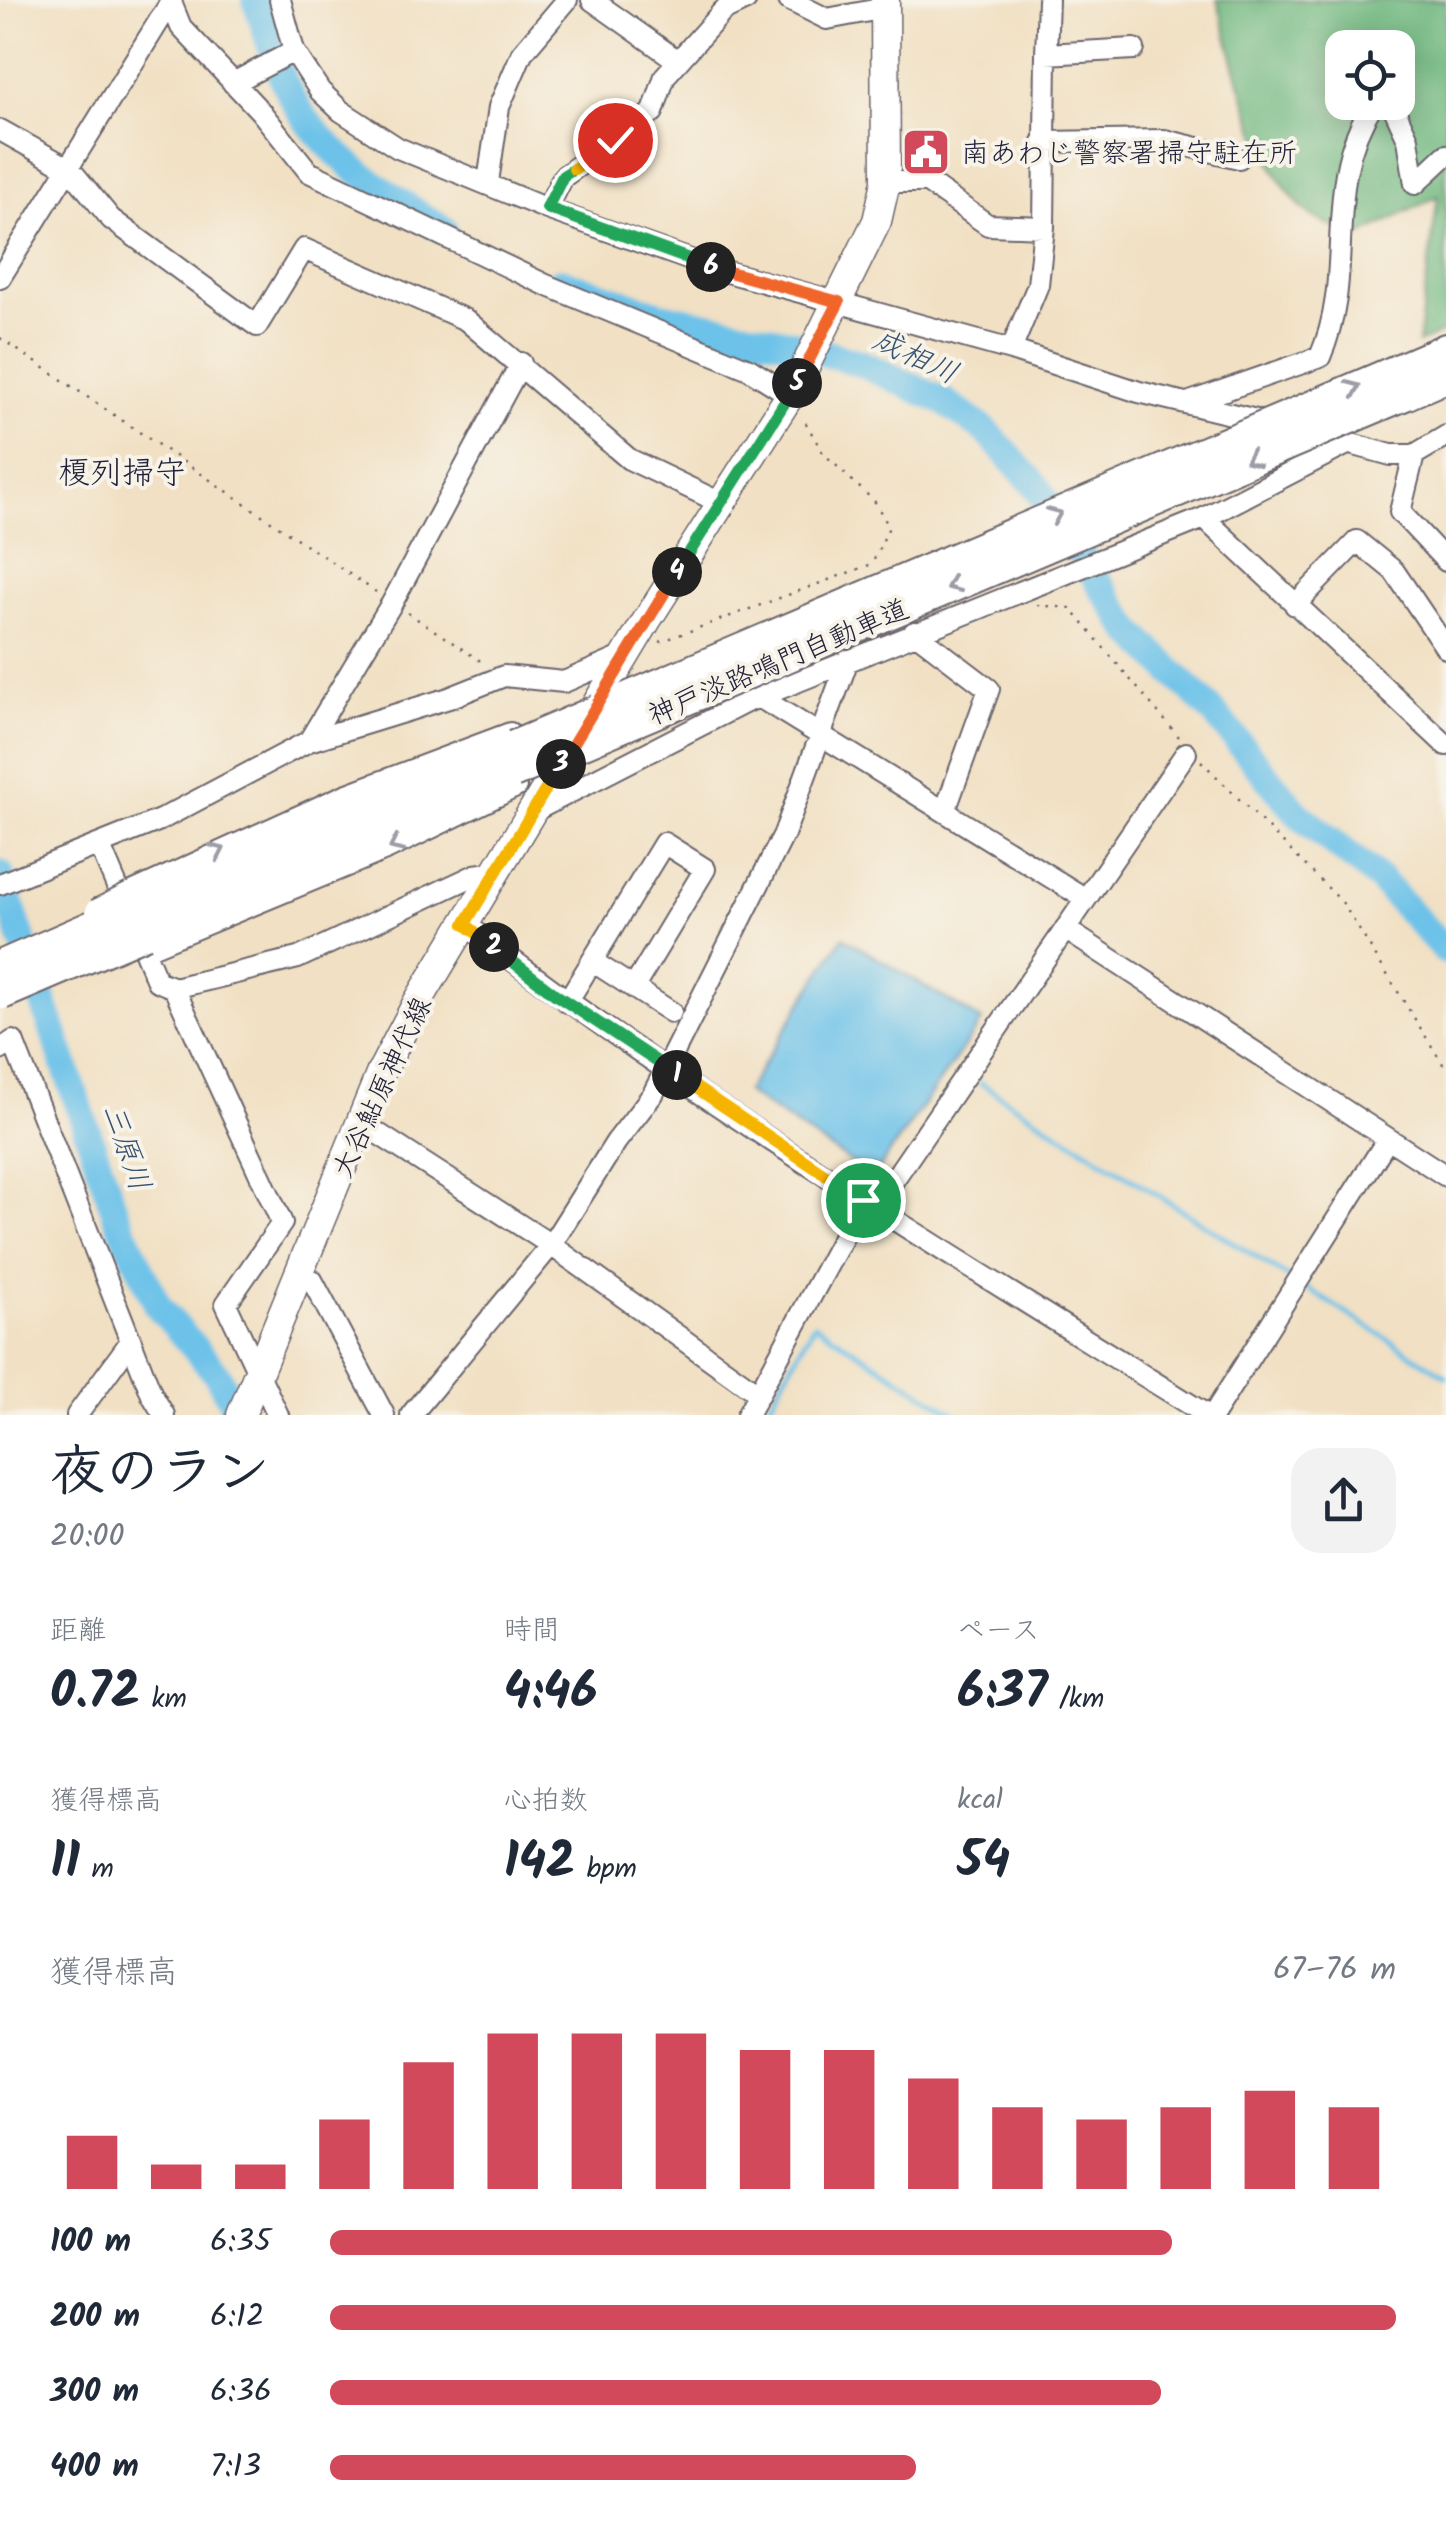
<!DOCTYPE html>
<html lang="ja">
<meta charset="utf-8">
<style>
body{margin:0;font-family:Kalam,"Klee One",sans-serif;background:#f2f2f3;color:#1f2937;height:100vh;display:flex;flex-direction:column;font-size:38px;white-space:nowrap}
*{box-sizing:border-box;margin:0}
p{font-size:32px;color:#747a83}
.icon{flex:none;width:55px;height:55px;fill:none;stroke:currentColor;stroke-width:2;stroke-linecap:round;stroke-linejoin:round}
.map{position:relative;height:1415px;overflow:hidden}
.side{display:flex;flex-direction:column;background:#fff;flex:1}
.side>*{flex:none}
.tools{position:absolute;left:1325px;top:30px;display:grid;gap:20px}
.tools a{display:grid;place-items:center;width:90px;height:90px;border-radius:20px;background:#fff;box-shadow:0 5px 25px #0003;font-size:50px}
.pin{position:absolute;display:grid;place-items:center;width:85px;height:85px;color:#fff;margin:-42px;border:5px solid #fff;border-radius:50%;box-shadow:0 2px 10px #0007}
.km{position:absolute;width:50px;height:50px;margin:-25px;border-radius:50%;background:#222;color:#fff;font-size:28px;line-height:50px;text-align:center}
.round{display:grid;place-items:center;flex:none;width:105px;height:105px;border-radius:30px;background:#f2f2f3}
.overview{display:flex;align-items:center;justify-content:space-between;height:170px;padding:0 50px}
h1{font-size:55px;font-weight:700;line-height:75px}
.stats{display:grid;grid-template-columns:repeat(3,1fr);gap:15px;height:170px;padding:10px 50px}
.stats div{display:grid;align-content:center}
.stats b{font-size:50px;font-weight:700}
.stats small{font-size:28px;font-weight:400}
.stats p{font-size:28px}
.chart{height:280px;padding:20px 50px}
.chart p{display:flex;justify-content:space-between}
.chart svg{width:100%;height:180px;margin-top:10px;stroke:#d1495b;stroke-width:6}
ul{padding:0 50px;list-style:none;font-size:32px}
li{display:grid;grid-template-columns:160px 120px 1fr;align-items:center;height:75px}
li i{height:25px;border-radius:12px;background:#d1495b}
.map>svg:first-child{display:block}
.forest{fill:#6cb67d;stroke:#476c5c;stroke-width:2.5;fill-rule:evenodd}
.water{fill:#6dc2e9;stroke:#487292;stroke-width:2.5}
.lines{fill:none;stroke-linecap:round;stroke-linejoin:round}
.stream{stroke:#6dc2e9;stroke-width:5}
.river{stroke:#6dc2e9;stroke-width:28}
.minor-casing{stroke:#6a646b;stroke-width:24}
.major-casing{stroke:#6a646b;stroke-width:31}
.highway-casing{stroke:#6a646b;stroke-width:34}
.path{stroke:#6a646b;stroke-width:2.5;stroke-dasharray:2.5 8;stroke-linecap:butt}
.minor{stroke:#fff;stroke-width:20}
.major{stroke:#fff;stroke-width:28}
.highway{stroke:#fff;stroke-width:30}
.minor-bridge-casing{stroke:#6a646b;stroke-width:24;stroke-linecap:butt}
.highway-bridge-casing{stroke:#6a646b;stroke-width:34;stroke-linecap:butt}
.minor-bridge{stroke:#fff;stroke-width:20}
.highway-bridge{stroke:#fff;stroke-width:30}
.oneway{stroke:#9c9ca7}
.split-1-casing{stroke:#fff;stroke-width:20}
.split-2-casing{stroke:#fff;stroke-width:20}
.split-3-casing{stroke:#fff;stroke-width:20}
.split-4-casing{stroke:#fff;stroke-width:20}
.split-5-casing{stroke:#fff;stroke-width:20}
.split-6-casing{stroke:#fff;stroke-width:20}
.split-7-casing{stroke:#fff;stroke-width:20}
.split-8-casing{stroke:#fff;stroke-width:20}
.split-1{stroke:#f5b400;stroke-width:12}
.split-2{stroke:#22a559;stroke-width:12}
.split-3{stroke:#f5b400;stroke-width:12}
.split-4{stroke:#f0652b;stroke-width:12}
.split-5{stroke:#22a559;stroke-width:12}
.split-6{stroke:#f0652b;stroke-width:12}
.split-7{stroke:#22a559;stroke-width:12}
.split-8{stroke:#f5b400;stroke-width:12}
.labels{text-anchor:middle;stroke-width:8;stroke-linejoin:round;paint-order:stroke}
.poi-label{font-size:28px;fill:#22223b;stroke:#f7f3e8;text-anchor:start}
.street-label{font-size:28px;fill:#22223b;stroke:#f7f3e8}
.water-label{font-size:30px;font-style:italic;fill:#38526f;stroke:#f7f3e8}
.quarter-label{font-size:32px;fill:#22223b;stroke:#f7f3e8}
</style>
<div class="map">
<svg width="1446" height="1415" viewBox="0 0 1446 1415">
<rect width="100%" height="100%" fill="#f7f3e8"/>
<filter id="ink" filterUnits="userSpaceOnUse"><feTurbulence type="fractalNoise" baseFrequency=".01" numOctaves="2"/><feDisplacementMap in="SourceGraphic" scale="20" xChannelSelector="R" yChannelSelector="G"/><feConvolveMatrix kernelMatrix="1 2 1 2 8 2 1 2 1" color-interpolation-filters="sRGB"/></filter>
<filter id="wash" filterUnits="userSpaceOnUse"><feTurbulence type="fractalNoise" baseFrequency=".0048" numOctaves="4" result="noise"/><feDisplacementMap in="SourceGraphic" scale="40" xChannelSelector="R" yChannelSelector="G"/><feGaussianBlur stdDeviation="2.25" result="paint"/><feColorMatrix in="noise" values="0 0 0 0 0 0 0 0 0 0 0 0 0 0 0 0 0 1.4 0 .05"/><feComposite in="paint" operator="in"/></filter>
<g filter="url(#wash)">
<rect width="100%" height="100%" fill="#f1e0c3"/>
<path class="forest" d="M 1217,0 L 1446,0 L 1446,331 L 1418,343 L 1438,196 L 1357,237 C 1343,231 1327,225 1314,217 C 1257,179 1236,63 1217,0 ZM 1342,48 L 1398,48 L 1398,102 L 1342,102 Z"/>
<path class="water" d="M 843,937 L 982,1021 L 873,1177 L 746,1092 Z"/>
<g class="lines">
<path class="stream" d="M 980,1083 L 1291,1279
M 1300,1284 L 1446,1376
M 764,1415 L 814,1324 L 957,1415"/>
<path class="river" d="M 256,0 C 265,27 273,56 284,82 C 312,147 385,194 443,229
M 560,281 L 661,315 L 788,342 L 863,364 L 945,402 L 986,431 L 1036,486 L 1130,630 L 1215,714 L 1299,815 L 1380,880 L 1446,951
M 0,874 L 116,1215 L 158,1306 L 216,1373 L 240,1415"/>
</g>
</g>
<g filter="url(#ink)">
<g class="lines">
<g class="minor-casing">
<path id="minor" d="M 170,0 L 181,27 L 261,112 L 309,172 L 546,285 L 749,369 L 790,395
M 280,0 L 294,51 L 320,91 L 341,111 L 398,148 L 547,209 L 713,268 L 1011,350 L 1139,392 L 1273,424
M 592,0 L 678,61
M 789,0 L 827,19 L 885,8
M 1046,54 L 1048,0
M 233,83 L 294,51
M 1391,102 L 1408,139 L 1415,184 L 1446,155
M 0,130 L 70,169 L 111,219 L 257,326 L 304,249 L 466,320 L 629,459 L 721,503
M 1043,142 L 1164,140 L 1239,158
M 488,182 L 499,107 L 522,53 L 567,0
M 886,182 L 927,182 L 988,225 L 1044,227
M 547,209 L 563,177 L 653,112 L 665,76 L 723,11 L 746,0
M 0,278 L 172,0
M 1011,350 L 1038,285 L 1044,227 L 1046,54 L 1134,49
M 1190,402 L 1320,357 C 1358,269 1319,186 1374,102
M 1311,433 L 1391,455 L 1414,455 L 1446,436
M 1414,455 L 1400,512 L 1446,561
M 1204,518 L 1446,745
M 1295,605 L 1357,541 L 1394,571 L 1446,648
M 914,632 L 989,689 L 945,811
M 759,697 L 1086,899
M 309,741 L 392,603 L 521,363
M 532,812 L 744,703 L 1204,518 L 1345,445
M 100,846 L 157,981 L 174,988 L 298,958 L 475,875 L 496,872
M 0,884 L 160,820 L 309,741 L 449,698 L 504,676 L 564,682 L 629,654
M 130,893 L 345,795 L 510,733
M 465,924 C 699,1105 956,1258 1207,1415
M 1065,929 L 1446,1176
M 151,947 L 388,849 L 516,787
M 592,961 L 671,1012
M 174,988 L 282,1223 L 226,1304 L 278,1415
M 567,1002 L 664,843 L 705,869 L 634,987
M 0,1050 L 13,1041 L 152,1395 L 164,1415
M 360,1122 L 551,1245 L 759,1394
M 875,1207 L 1186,753
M 312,1280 L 384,1415
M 77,1415 L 131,1341
M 411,1415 L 551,1245 L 616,1142 L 653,1094 L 784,834 L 848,660
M 747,1415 L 863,1200
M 1213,1415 L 1382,1148"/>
</g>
<g class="major-casing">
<path id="major" d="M 241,1415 L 381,1072 L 417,1003 L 647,620 L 794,389 L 877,221 L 886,182 L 885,0"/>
</g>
<g class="highway-casing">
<path id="highway" d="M 1397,370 L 1446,349
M 1407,394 L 1446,377
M 136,907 L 514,746
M 145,933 L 513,773"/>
</g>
<path class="path" d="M 0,338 L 376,592
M 1037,605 L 1070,608 L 1179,737
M 408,613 L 485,664
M 660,642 L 872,564 L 889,527 L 875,502 L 823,453 L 803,418
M 1201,761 L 1342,902 L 1446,1069"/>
<use href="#minor" class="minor"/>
<use href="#major" class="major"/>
<use href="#highway" class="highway"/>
<g class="minor-bridge-casing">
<path id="minor-bridge" d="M 96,910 L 130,893"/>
</g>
<g class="highway-bridge-casing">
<path id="highway-bridge" d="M 514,746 L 1397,370
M 513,773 L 1407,394
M 0,966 L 136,907
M 2,994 L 145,933"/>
</g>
<use href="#minor-bridge" class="minor-bridge"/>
<use href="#highway-bridge" class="highway-bridge"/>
</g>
<defs><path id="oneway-chevron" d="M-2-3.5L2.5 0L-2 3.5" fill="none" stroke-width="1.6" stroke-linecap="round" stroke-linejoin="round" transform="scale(2.5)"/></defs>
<g class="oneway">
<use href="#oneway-chevron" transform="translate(1354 388) rotate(-23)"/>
<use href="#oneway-chevron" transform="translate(1252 459) rotate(157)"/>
<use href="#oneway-chevron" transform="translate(1055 515) rotate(-23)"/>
<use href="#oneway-chevron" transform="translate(953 585) rotate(157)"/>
<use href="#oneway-chevron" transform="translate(396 845) rotate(155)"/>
<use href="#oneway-chevron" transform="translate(218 851) rotate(-25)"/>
</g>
</g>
<g class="lines" filter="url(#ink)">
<g class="split-1-casing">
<path id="split-1" d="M 677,1075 L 863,1200"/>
</g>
<g class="split-2-casing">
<path id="split-2" d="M 494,947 L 556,995 L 677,1075"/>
</g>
<g class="split-3-casing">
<path id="split-3" d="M 494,947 L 465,924 L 561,764"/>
</g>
<g class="split-4-casing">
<path id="split-4" d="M 561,764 L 677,572"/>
</g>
<g class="split-5-casing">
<path id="split-5" d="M 677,572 L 797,383"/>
</g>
<g class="split-6-casing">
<path id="split-6" d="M 711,267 L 839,302 L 797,383"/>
</g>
<g class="split-7-casing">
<path id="split-7" d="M 574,169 L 563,176 L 547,208 L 711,267"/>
</g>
<g class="split-8-casing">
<path id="split-8" d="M 574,169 L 615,140"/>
</g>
<use href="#split-1" class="split-1"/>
<use href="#split-2" class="split-2"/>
<use href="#split-3" class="split-3"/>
<use href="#split-4" class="split-4"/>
<use href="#split-5" class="split-5"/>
<use href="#split-6" class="split-6"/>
<use href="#split-7" class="split-7"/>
<use href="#split-8" class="split-8"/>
</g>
<defs>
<g id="civic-square" transform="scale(2.5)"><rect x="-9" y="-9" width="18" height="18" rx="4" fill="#d1495b" stroke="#f7f3e8"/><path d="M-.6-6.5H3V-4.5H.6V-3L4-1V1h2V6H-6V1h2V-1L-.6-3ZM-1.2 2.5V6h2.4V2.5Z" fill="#fff"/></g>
</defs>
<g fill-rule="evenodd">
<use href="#civic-square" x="926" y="152"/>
</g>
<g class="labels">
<g class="poi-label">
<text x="961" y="162">南あわじ警察署掃守駐在所</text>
</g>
<g class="street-label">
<text transform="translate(778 661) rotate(-23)" y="10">神戸淡路鳴門自動車道</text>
<text transform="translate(381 1087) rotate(-65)" y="10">大谷鮎原神代線</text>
</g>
<g class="water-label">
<text transform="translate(916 356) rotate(25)" y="10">成相川</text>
<text transform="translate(127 1147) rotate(71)" y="10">三原川</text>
</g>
<g class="quarter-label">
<text x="122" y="483">榎列掃守</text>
</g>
</g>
</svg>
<div class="tools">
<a><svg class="icon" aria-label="locate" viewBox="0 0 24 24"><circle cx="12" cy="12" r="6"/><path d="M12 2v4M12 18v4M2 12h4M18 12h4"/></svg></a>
</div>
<div class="pin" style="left:863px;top:1200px;background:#1e9e55"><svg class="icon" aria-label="arrive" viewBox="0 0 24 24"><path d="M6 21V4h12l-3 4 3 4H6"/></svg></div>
<div class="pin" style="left:615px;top:140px;background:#d93025"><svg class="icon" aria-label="check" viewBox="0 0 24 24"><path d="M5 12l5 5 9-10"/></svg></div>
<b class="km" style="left:677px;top:1075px">1</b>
<b class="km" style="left:494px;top:947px">2</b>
<b class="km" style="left:561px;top:764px">3</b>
<b class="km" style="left:677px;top:572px">4</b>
<b class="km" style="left:797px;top:383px">5</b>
<b class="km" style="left:711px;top:267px">6</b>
</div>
<section class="side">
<div class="overview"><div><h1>夜のラン</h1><p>20:00</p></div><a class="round"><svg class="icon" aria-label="share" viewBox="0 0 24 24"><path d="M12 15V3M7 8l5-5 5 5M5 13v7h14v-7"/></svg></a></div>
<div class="stats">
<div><p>距離</p><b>0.72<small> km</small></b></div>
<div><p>時間</p><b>4:46</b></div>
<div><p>ペース</p><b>6:37<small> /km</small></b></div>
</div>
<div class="stats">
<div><p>獲得標高</p><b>11<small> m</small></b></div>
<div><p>心拍数</p><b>142<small> bpm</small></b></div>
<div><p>kcal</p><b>54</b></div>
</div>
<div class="chart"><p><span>獲得標高</span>67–76 m</p>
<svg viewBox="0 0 160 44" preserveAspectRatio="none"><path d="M5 44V31M15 44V38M25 44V38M35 44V27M45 44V13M55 44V6M65 44V6M75 44V6M85 44V10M95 44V10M105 44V17M115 44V24M125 44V27M135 44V24M145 44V20M155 44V24"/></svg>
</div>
<ul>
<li><b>100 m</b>6:35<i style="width:79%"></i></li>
<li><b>200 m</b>6:12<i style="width:100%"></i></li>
<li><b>300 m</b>6:36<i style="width:78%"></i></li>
<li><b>400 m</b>7:13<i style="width:55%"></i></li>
</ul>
</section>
